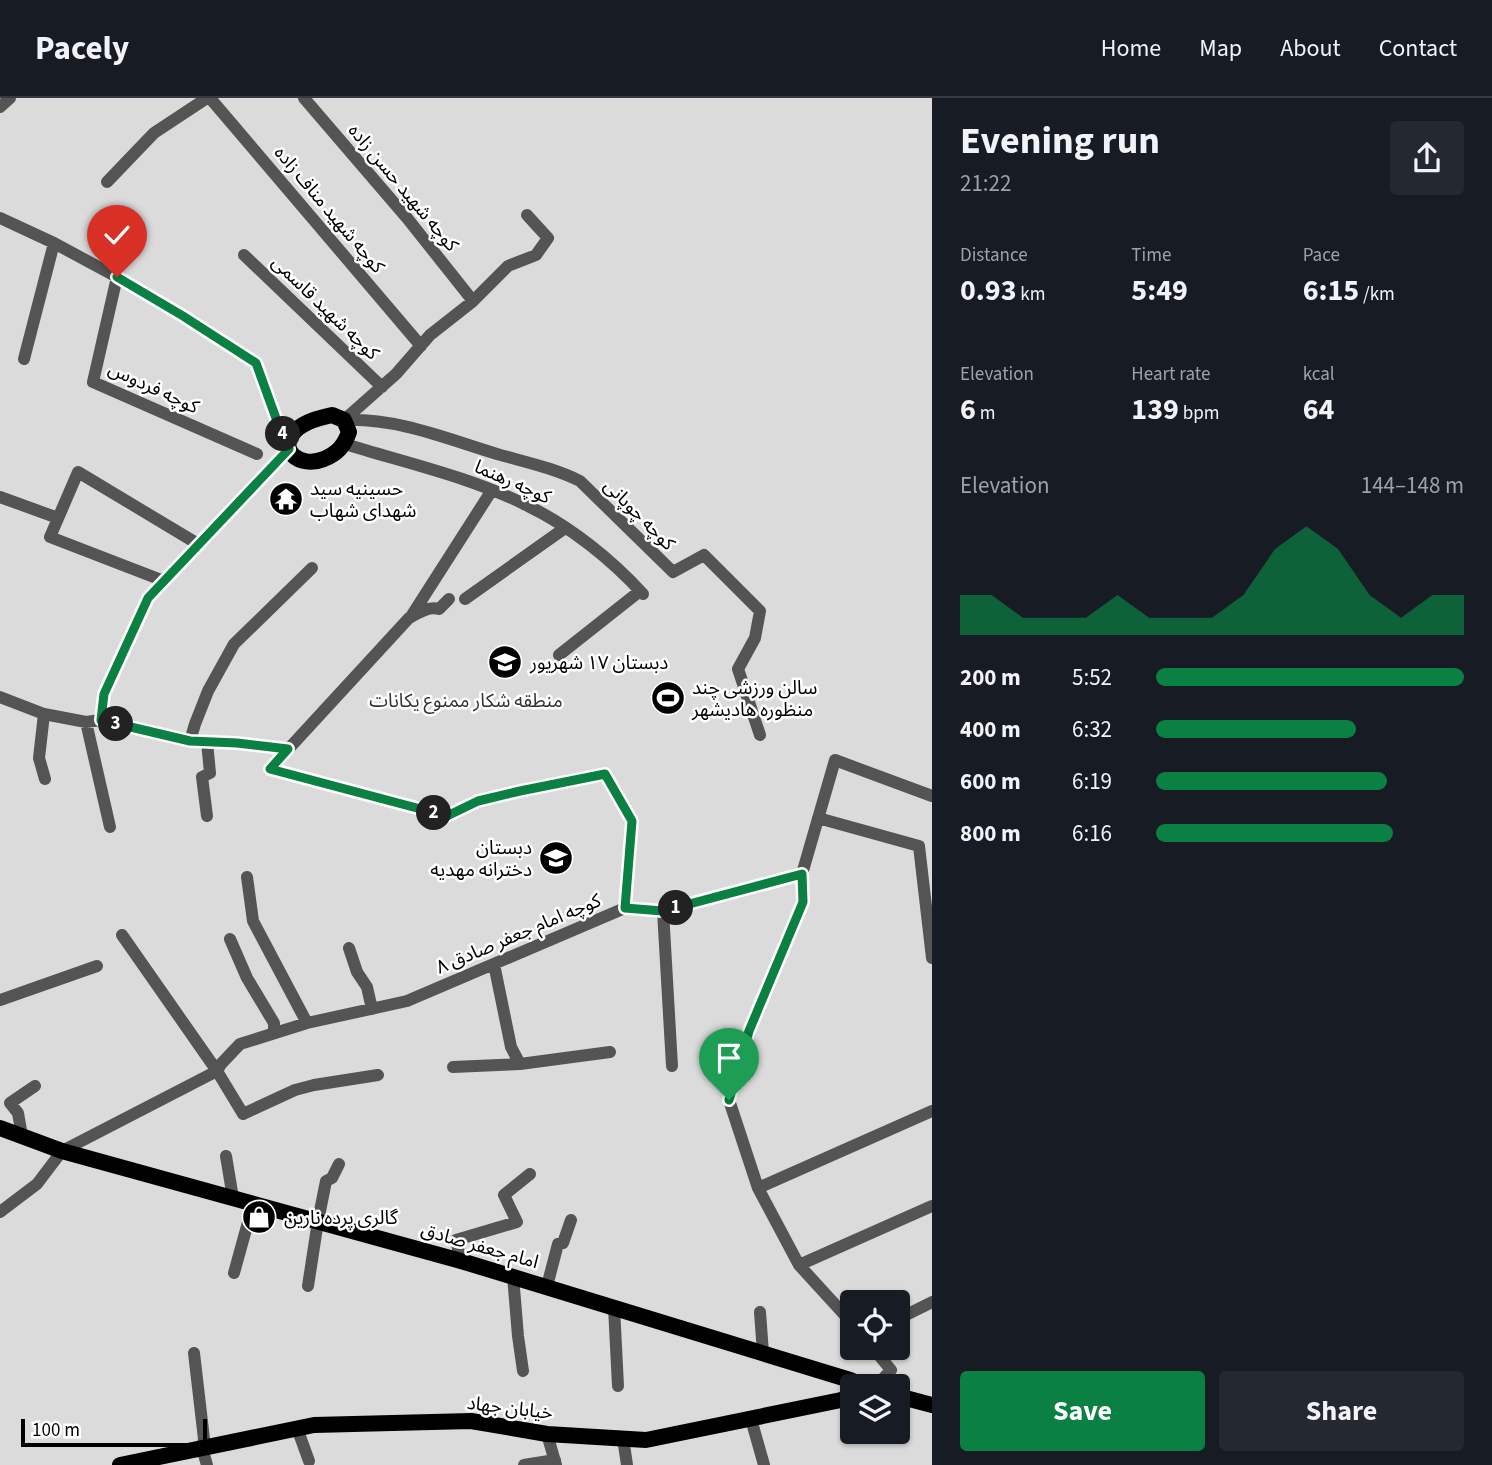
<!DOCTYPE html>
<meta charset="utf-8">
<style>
body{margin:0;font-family:"Source Sans 3","Noto Sans Arabic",sans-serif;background:#242831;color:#f1f3f6;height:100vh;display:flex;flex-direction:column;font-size:26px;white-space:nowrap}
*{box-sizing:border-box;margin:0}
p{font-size:23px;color:#9ea1a6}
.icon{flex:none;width:38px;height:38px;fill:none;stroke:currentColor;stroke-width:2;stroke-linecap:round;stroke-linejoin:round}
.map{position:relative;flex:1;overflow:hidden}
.details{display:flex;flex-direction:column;background:#171b24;width:560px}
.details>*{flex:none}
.controls{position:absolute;left:840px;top:1192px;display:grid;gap:14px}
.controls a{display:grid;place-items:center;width:70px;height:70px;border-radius:7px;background:#171b24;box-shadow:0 2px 5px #0004;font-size:35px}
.scale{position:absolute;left:21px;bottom:18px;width:186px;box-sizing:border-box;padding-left:7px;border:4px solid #000;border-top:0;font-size:19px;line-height:24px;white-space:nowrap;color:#000;-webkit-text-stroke:5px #fff;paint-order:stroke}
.pin{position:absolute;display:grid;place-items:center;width:60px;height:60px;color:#fff;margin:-72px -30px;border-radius:50% 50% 50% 0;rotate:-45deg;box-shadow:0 0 7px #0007}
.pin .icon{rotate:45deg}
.km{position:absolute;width:35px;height:35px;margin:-18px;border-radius:50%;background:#222;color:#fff;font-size:19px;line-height:35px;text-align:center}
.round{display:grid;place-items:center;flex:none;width:74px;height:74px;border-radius:7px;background:#242831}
.head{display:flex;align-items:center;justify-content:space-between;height:119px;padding:0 28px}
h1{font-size:38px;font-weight:700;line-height:52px}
.figures{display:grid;grid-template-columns:repeat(3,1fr);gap:10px;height:119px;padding:7px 28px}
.figures div{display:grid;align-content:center}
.figures b{font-size:30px;font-weight:700}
.figures small{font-size:19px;font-weight:400}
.figures p{font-size:19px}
.chart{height:196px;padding:14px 28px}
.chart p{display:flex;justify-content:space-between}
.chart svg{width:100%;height:126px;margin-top:7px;fill:#0b8043;opacity:.7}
.cta{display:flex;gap:14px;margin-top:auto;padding:14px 28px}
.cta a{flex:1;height:80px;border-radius:7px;background:#0b8043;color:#fff;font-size:28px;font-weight:700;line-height:80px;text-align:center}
.cta a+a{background:#242831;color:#f1f3f6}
ul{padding:0 28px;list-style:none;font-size:23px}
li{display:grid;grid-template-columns:112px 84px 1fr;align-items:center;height:52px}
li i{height:18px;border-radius:9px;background:#0b8043}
header{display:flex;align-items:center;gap:42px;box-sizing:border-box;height:98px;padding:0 35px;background:#171b24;border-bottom:2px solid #363941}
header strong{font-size:33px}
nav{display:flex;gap:38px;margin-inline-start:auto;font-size:24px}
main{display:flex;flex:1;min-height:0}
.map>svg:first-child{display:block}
.green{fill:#dbdbdb;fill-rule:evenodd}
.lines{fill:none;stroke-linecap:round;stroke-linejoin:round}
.major-casing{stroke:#dbdbdb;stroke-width:19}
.minor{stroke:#545454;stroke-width:12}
.major{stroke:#000;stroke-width:16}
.route-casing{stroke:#fff;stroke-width:14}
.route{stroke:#0b8043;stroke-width:9}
.labels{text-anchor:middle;stroke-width:5;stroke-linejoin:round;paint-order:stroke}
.street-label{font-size:19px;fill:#000;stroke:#fff}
.poi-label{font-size:19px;fill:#000;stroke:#fff;text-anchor:start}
.park-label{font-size:19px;fill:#323232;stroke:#fff}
</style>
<header>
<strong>Pacely</strong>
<nav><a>Home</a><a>Map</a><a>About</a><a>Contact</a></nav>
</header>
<main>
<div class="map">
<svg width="932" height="1367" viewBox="0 0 932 1367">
<rect width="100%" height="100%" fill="#fff"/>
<path class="green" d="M 0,0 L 932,0 L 932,1367 L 0,1367 ZM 852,1204 L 898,1204 L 898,1250 L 852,1250 ZM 852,1288 L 898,1288 L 898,1334 L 852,1334 Z"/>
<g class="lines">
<g class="major-casing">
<path id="major" d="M 332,317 L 344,322 L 349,334 C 344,348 338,355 324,361 C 299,371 276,351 296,332 C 306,323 319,320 332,317 Z
M 0,1030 L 62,1053 L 461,1163 L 850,1282 L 865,1288
M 898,1298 L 932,1307
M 120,1367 L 314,1327 L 471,1323 L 547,1336 L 646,1342 L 841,1302 L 852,1298"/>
</g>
<path class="minor" d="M 210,0 L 421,248
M 304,0 L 407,120 L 473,203
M 0,9 L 10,0
M 107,84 L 154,35 L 207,0
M 0,120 L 54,145 L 117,179 L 183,218 L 256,265 L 277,323 L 289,351 L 148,500 L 104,596 L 101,622
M 244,157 L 382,289
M 117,179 L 93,284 L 257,356
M 24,261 L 54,145
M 344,322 C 398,320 447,341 497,356 C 525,364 554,370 580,383 L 673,474 L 704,457 L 760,513 L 755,540 L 738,571 L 760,637
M 344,322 L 396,276 L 430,237 L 472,204 L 508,168 L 536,157 L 548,140 L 527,117
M 345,346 C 406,365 471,379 528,408 C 570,428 612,462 643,496
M 0,399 L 58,420
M 164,483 L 50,439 L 78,374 L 198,446
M 449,501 L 439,511 C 429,508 418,515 409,520 L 270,671 L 447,718 L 478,703 L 520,693 L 605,676 L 632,723 L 625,810
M 465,501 L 565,430
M 412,517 L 492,392
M 559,557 L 640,493
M 0,599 L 44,616 L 86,624 L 101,622 L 190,643 L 237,645 L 288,651
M 44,616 L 39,660 L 45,681
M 86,624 L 110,729
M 190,643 L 195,626 L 208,593 L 234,546 L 312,470
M 207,718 L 202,679 L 210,675 L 207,644
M 818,720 L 919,748 L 932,860
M 802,776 L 803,804 L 749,933 L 729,1002 L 758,1090 L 799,1167 L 852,1225
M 247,779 L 253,823 L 307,925
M 663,813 L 672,968
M 122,837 L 217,973 L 243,1016 L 295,992 L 314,987 L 378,977
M 230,841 L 247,880 L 274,925 L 274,935
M 349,850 L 357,874 L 367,889 L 372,911
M 494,866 L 511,949 L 520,966
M 0,902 L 97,868
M 453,969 L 520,966 L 610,954
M 22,1038 L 18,1015 L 10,1005 L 35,988
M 226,1058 L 233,1100
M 758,1090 L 932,1013
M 0,1114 L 37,1086 L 62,1053 L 217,973 L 221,966 L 240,946 L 307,925 L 407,903 L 625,810 L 663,813 L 802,776 L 835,662 L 932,698
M 461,1163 L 456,1142 L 517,1124 L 504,1097 L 530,1076
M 799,1167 L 932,1108
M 234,1175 L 253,1106
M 513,1178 L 518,1238 L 523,1273
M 308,1188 L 318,1123 L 326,1083 L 332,1080 L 339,1066
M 547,1188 L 558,1146 L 563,1145 L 571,1122
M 614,1209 L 618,1288
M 760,1214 L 763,1255
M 898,1221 L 932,1204
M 873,1250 L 891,1272 L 876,1288
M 194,1255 L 204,1341 L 202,1350 L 207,1367
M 751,1321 L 764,1367
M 297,1330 L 309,1363
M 547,1336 L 556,1367
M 623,1340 L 627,1367
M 524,1367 L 555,1362"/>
<use href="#major" class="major"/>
</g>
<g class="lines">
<g class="route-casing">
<path id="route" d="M 117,179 L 183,218 L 256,265 L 277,323 L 289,351 L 148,500 L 104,596 L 101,622 L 190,643 L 237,645 L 288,651 L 270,671 L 447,718 L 478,703 L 520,693 L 605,676 L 632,723 L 625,810 L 663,813 L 802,776 L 803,804 L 749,933 L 729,1002"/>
</g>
<use href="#route" class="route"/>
</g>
<defs>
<g id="temple-disc" transform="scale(1.75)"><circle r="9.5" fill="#000" stroke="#fff"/><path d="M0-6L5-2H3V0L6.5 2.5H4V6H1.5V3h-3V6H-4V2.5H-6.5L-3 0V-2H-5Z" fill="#fff"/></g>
<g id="school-disc" transform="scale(1.75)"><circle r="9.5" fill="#000" stroke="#fff"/><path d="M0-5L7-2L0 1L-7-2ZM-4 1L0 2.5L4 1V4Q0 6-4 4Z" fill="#fff"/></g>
<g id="stadium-disc" transform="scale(1.75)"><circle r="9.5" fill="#000" stroke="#fff"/><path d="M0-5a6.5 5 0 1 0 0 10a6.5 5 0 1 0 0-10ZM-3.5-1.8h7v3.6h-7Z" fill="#fff"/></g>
<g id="shop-disc" transform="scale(1.75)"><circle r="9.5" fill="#000" stroke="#fff"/><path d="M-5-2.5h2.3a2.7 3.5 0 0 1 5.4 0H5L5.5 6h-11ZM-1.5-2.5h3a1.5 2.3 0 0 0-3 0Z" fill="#fff"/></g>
</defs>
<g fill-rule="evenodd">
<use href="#temple-disc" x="286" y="401"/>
<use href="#school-disc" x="505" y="564"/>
<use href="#stadium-disc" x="668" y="600"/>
<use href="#school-disc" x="556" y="760"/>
<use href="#shop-disc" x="259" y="1119"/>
</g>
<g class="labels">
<g class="street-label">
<text transform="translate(404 89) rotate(50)" y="7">کوچه شهید حسن زاده</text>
<text transform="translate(330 111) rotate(50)" y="7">کوچه شهید مناف زاده</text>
<text transform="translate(326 209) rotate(44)" y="7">کوچه شهید قاسمی</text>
<text transform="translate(154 289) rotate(25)" y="7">کوچه فردوس</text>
<text transform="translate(513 383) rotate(24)" y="7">کوچه رهنما</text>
<text transform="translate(640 416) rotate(45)" y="7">کوچه چوپانی</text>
<text transform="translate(518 835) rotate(-23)" y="7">کوچه امام جعفر صادق ۸</text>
<text transform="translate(480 1147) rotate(16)" y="7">امام جعفر صادق</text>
<text transform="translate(510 1309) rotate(7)" y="7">خیابان جهاد</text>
</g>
<g class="poi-label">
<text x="310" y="397">حسینیه سید<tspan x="310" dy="22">شهدای شهاب</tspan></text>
<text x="530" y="571">دبستان ۱۷ شهریور</text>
<text x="692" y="596">سالن ورزشی چند<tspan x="692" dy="22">منظوره هادیشهر</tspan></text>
<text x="532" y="756" text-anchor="end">دبستان<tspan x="532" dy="22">دخترانه مهدیه</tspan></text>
<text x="284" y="1126">گالری پرده نارین</text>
</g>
<g class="park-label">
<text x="466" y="609">منطقه شکار ممنوع یکانات</text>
</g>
</g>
</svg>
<div class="controls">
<a><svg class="icon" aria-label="locate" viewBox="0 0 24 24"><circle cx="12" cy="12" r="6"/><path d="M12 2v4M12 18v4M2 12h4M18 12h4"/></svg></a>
<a><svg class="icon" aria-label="layers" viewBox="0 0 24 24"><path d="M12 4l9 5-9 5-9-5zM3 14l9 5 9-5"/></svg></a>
</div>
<div class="scale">100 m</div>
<div class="pin" style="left:729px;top:1002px;background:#1e9e55"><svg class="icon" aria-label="arrive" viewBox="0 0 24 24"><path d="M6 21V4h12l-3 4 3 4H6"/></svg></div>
<div class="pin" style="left:117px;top:179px;background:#d93025"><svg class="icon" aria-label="check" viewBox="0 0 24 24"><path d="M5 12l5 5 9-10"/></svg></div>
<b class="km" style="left:676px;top:810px">1</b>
<b class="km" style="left:434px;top:715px">2</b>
<b class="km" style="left:116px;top:626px">3</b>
<b class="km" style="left:283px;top:336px">4</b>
</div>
<section class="details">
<div class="head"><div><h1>Evening run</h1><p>21:22</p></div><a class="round"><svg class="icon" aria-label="share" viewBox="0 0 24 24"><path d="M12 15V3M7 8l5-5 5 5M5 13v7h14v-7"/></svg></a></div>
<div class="figures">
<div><p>Distance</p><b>0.93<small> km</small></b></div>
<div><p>Time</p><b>5:49</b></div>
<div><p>Pace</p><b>6:15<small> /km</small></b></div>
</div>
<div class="figures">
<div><p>Elevation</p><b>6<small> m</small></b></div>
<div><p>Heart rate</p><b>139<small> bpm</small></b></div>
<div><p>kcal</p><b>64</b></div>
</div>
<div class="chart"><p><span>Elevation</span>144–148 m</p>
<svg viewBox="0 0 160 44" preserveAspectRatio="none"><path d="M0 44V30L10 30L20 38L30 38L40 38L50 30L60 38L70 38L80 38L90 30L100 14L110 6L120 14L130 30L140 38L150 30L160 30V44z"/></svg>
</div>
<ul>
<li><b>200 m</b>5:52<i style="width:100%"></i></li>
<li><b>400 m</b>6:32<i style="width:65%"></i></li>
<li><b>600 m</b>6:19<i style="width:75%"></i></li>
<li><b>800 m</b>6:16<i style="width:77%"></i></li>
</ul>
<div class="cta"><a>Save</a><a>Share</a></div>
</section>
</main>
